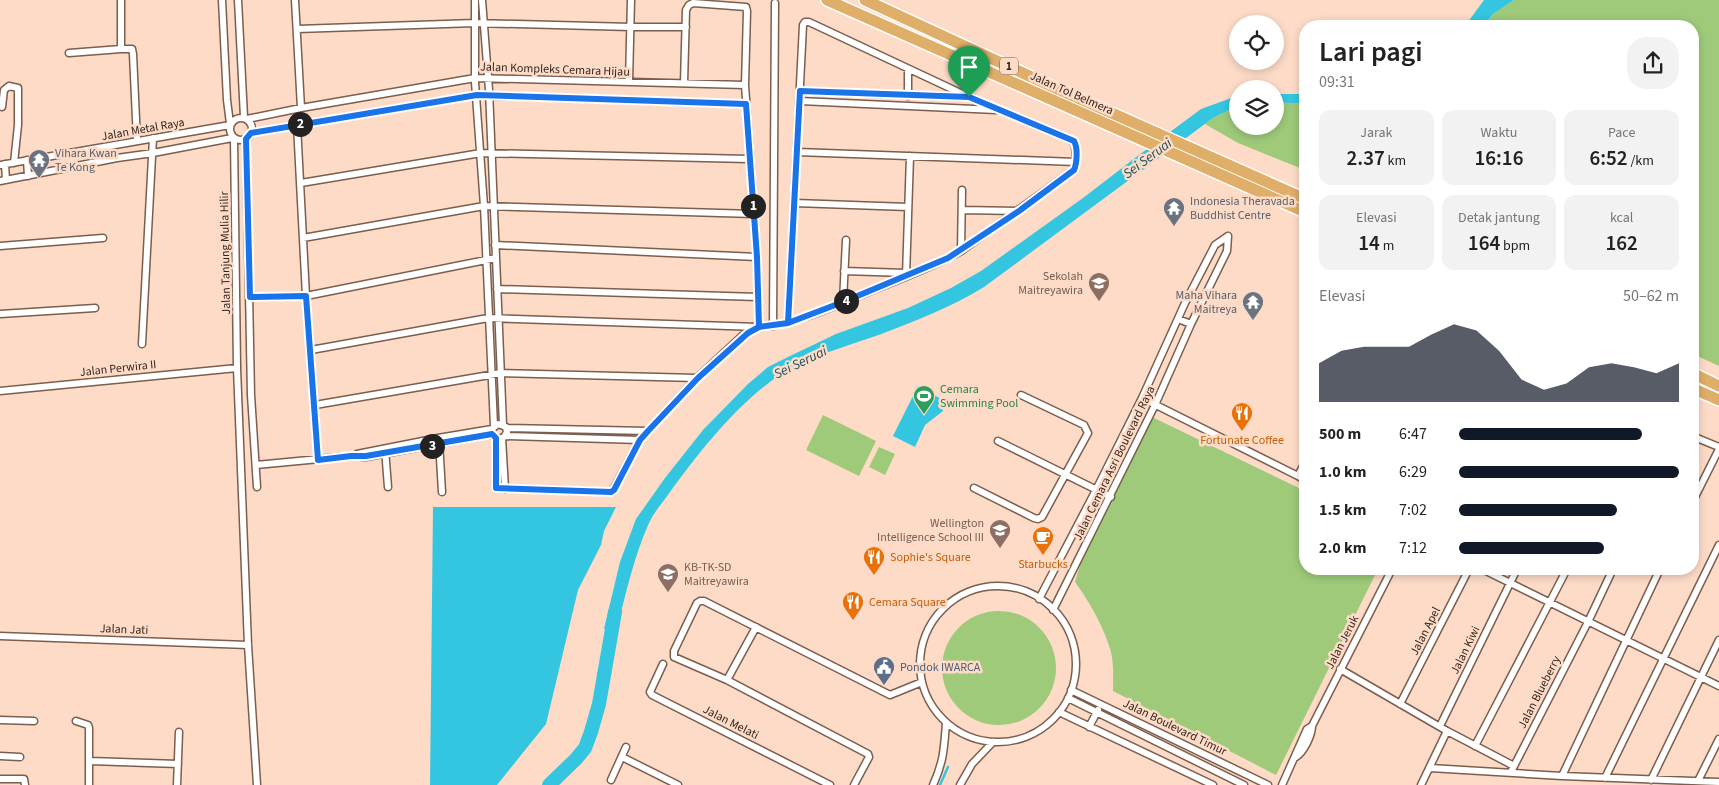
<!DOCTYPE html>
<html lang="id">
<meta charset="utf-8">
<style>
body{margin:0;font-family:"Source Sans 3",sans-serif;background:#f2f2f2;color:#222;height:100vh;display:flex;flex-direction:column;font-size:19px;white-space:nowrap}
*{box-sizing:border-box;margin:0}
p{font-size:16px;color:#767676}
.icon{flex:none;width:28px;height:28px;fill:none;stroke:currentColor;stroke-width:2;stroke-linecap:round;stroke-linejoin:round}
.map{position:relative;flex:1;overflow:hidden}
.panel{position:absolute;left:1299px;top:20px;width:400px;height:555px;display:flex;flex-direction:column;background:#fff;border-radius:20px;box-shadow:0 2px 8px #0003}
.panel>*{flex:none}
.fabs{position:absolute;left:1229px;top:15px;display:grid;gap:10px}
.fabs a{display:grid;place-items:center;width:55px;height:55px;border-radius:50%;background:#fff;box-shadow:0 2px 8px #0003;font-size:25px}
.pin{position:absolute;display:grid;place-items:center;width:42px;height:42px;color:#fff;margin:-51px -21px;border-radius:50% 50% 50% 0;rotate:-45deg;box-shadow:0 0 5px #0007}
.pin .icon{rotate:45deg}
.km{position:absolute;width:25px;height:25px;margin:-12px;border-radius:50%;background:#222;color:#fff;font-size:14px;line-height:25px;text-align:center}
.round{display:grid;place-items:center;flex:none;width:52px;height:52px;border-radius:20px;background:#f2f2f2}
.summary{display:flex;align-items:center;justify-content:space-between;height:85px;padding:0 20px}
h1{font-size:28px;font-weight:600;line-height:38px}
.metrics{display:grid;grid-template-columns:repeat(3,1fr);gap:8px;height:85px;padding:5px 20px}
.metrics div{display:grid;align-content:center;border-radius:12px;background:#f2f2f2;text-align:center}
.metrics b{font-size:21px;font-weight:600}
.metrics small{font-size:14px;font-weight:400}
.metrics p{font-size:14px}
.chart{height:140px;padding:10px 20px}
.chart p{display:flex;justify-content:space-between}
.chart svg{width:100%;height:90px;margin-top:5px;fill:#111827;opacity:.7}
ul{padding:0 20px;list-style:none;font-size:16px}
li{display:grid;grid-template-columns:80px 60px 1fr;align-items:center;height:38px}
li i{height:12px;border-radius:6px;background:#111827}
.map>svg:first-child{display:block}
.green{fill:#9eca7a}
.water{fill:#34c6e0}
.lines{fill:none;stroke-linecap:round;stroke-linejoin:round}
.stream{stroke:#34c6e0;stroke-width:2.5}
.river{stroke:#34c6e0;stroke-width:14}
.street-casing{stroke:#7b5e4d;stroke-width:9}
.highway-casing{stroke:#fff;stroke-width:14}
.street{stroke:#fff;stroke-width:6}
.highway{stroke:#dfae68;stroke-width:11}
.route-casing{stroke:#fff;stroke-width:10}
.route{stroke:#1a73e8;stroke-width:6}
.labels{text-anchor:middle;stroke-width:5;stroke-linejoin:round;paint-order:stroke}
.shield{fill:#fddbc7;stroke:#6f5c51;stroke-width:1}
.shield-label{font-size:11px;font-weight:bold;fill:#32251e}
.street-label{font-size:12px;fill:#32251e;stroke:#fddbc7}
.worship-label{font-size:12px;fill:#5b616d;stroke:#fddbc7;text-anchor:start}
.education-label{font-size:12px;fill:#785e54;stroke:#fddbc7;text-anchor:end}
.leisure-label{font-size:12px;fill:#27864d;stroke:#fddbc7;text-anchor:start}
.food-label{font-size:12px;fill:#c56008;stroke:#fddbc7}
.service-label{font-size:12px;fill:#4e5e75;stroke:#fddbc7;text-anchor:start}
.water-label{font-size:14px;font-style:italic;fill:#15505b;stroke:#fddbc7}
</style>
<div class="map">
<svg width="1719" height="785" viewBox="0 0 1719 785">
<rect width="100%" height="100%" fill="#fddbc7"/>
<path class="green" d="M 1514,0 L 1719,0 L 1719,366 L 1693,354 L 1692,26 L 1483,26 L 1493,14 Z
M 1275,102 L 1305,104 L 1305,170 L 1238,143 L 1205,124 L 1213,118 L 1237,106 L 1238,126 L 1275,126 Z
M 823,415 L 876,441 L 859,476 L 806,450 Z
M 1152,417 L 1305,491 L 1305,569 L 1378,569 L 1276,775 L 1113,691 C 1113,678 1114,665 1111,652 C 1105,629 1089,601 1075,582 L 1082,558 Z
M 879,447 L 895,454 L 885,475 L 869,467 Z
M942 668a57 57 0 1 1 114 0a57 57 0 1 1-114 0Z"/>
<path class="water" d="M 1484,0 L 1514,0 L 1493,14 L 1483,26 L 1465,26 Z
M 1275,94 L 1305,94 L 1305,104 L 1275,102 Z
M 1237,96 L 1237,106 L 1213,118 L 984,287 C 953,306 918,320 884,333 C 854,344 824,352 795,366 C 747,391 702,448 670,492 C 663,502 654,512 649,523 C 634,556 626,593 617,628 L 604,629 L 620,562 L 636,519 L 665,478 L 703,430 L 748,384 L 768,367 L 790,356 L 836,334 L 908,308 L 951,288 L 981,271 L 1083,198 L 1135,158 L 1201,109 Z
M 918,386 L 943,400 L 943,411 L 925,425 L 915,447 L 893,436 Z
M 433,507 L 616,507 L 604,531 L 601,545 L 578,590 L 546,724 L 497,785 L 430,785 Z"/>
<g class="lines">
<path class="stream" d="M 940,785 L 948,767"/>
<path class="river" d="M 549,785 L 576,759 L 585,748 L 591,732 L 599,704 L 615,612"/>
<g class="street-casing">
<path id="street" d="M 121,0 L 121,49 L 132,49 L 133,54 L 137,141
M 222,0 L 227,100 L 230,124
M 238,0 L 244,117
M 295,0 L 301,108
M 475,0 L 475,82 L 484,206 L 494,426
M 482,0 L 489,90 L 503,425
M 297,29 L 475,23 L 631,27 L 686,27
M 69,53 L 121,49
M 629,82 L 631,0
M 684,83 L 686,10 L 689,5 L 693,3 L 746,7 L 747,11 L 745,85 L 757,257 L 759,327
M 800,91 L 966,97
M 908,96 L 908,69
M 800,101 L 996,110
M 2,107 L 4,90 L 9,86 L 18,88 L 18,125 L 14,163
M230 129a11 11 0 1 1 22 0a11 11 0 1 1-22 0Z
M 247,119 L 301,108 L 475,78 L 745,85
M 297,125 L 306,296 L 318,460
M 251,133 L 477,95 L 746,104
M 234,138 L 237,368 L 248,645 L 257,785
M 246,139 L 251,395 L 257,487
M 797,152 L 1076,162
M 27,160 L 28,176
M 5,164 L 6,180
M 0,165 L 230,125
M 0,181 L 117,158 L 153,153 L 232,138
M 301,183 L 481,153 L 749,159
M 795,203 L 908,207
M 962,210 L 1018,211
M 303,238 L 484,206 L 754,214
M 495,245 L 757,257
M 0,246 L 103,238
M 961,251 L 962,190
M 844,271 L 906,273
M 906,276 L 910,156
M 497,289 L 758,297
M 250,297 L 306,296 L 496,258
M 843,302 L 846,240
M 0,314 L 95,308
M 1178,319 L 1191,324
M 773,326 L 775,3
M 142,344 L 153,138
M 311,350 L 488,318 L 759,327 C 798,324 836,305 873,290 C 902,278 933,267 961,251 L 1074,170 L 1076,162 L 1075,143 L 1069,139 L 969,97 L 809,22 L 805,22 L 803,25 L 788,323
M 0,391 L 237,368
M 1142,398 L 1298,476
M 315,405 L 501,373 L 697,378
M 506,428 L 648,431
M 505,436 L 640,440
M 1692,436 L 1719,447
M 496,438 L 496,488 L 612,492 L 640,440 L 648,431 L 697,378 L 742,336 L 758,327
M 502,438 L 505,489
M 439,441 L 442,492
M 998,441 L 1111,497
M 385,449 L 388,487
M 357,454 L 438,438 L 492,429 L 498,424 L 506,427 L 507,432 L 504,437 L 499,439 L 493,436
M 1305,462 L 1298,476 L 1305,480
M 256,465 L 351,456 L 366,457 L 492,434
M 974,488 L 1034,518 L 1038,519 L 1042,517 L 1088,433 L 1084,425 L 1021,395
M 1692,503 L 1719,449
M 1482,569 L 1719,686
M920 664a78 78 0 1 1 156 0a78 78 0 1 1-156 0Z
M 1039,599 L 1096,490 L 1142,398 L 1185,303 L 1215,245 L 1228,236
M 1053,610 L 1155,405 L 1191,324 L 1227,251 L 1228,236
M 0,636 L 248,645
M 663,664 L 650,692 L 652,695 L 830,785
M 1340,669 L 1447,731 L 1514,766
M 727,680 L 756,627
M 1071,690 L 1268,785
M 1068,698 L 1244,785
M 1400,704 L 1469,569
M 1059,712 L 1213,785
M 0,720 L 34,721
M 76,721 L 88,725 L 89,728 L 89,785
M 1440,726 L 1517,569
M 1089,727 L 1098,710
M 1475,746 L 1567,569
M 0,756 L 20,757
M 622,757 L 678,785
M 1296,757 C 1304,752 1312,735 1312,726 L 1392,569
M 90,761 L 178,764
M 1430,768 L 1562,776 L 1719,782
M 1511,772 L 1588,622 L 1613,569
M 1562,776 L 1660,569
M 1605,778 L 1719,545
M 0,779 L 24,779 L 25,785
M 611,780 L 626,747
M 1651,780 L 1719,640
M 1698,781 L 1719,739
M 177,785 L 179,732
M 854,785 L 869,757 L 868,754 L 727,680 L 674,657 L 674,651 L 697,603 L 700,601 L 704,601 L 890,695 L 922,682
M 933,785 C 944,761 944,748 946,723
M 960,785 L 972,764 L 993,742
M 1282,785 L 1307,729 L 1312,726
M 1421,785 L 1447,731"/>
</g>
<g class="highway-casing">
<path id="highway" d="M 827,0 L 1305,212
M 865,0 L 1051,86 L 1305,199
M 1692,373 L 1719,386
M 1692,388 L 1719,400"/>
</g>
<use href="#street" class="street"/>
<use href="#highway" class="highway"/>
</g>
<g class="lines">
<g class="route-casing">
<path id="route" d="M 969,97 L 800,91 L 788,323 L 759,327 L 757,257 L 746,104 L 477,95 L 251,133 L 246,139 L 250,297 L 306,296 L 318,460 L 351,456 L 366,456 L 492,434 L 496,438 L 496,488 L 611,492 L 614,490 L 640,440 L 648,431 L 698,378 L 748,333 L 759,327 L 788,323 L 843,302 L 948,258 L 1019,211 L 1074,170 C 1077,163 1078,148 1074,141 L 969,97"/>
</g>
<use href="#route" class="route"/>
</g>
<defs>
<g id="temple-pin" transform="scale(1.125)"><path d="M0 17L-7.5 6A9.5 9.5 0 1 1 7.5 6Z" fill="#6b7280" stroke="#fddbc7"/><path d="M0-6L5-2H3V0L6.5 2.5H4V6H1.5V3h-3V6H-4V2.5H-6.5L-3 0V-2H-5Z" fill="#fff"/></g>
<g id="school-pin" transform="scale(1.125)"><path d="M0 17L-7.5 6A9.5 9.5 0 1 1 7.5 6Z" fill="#8d6e63" stroke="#fddbc7"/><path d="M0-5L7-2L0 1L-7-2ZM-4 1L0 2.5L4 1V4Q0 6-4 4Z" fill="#fff"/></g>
<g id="stadium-pin" transform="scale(1.125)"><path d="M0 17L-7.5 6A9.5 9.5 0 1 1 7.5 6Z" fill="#2e9e5b" stroke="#fddbc7"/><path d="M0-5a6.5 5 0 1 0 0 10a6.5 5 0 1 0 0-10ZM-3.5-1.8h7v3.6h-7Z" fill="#fff"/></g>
<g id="restaurant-pin" transform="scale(1.125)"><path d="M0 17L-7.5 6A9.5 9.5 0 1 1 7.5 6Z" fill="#e8710a" stroke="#fddbc7"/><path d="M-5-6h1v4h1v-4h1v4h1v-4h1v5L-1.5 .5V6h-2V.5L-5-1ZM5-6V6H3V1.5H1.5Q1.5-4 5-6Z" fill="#fff"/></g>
<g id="cafe-pin" transform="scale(1.125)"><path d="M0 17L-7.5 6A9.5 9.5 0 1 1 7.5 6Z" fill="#e8710a" stroke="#fddbc7"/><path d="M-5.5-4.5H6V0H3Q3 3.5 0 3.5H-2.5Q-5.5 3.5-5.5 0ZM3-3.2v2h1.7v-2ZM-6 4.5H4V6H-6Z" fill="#fff"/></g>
<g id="civic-pin" transform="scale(1.125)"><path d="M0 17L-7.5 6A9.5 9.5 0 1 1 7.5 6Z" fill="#5c6f8a" stroke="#fddbc7"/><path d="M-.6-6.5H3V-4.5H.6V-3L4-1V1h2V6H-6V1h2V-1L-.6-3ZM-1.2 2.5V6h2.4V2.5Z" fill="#fff"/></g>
</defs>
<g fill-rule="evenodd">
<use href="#temple-pin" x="39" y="160"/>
<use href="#temple-pin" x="1174" y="208"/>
<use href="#school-pin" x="1099" y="283"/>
<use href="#temple-pin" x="1253" y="302"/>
<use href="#stadium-pin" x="924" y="396"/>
<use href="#restaurant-pin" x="1242" y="413"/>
<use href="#school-pin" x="1000" y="530"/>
<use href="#cafe-pin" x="1043" y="537"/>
<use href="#restaurant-pin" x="874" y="557"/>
<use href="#school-pin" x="668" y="574"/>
<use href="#restaurant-pin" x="853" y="602"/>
<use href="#civic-pin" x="884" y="667"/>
</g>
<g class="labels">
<rect class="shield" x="1000" y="57.5" width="18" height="17" rx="4"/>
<g class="shield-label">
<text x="1009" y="70">1</text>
</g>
<g class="street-label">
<text transform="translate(555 69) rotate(2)" y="4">Jalan Kompleks Cemara Hijau</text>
<text transform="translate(1072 93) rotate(24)" y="4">Jalan Tol Belmera</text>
<text transform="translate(143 129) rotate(-10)" y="4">Jalan Metal Raya</text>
<text transform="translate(225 253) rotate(-91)" y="4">Jalan Tanjung Mulia Hilir</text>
<text transform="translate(118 368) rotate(-6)" y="4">Jalan Perwira II</text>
<text transform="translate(1114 463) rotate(-64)" y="4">Jalan Cemara Asri Boulevard Raya</text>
<text transform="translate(124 629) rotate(2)" y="4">Jalan Jati</text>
<text transform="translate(1425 631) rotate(-63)" y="4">Jalan Apel</text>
<text transform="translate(1342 642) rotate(-63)" y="4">Jalan Jeruk</text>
<text transform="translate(1465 650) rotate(-64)" y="4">Jalan Kiwi</text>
<text transform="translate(1539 692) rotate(-63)" y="4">Jalan Blueberry</text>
<text transform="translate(731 722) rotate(27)" y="4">Jalan Melati</text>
<text transform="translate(1175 727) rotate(26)" y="4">Jalan Boulevard Timur</text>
</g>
<g class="worship-label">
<text x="55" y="157">Vihara Kwan<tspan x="55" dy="14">Te Kong</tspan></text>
<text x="1190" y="205">Indonesia Theravada<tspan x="1190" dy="14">Buddhist Centre</tspan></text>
<text x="1237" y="299" text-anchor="end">Maha Vihara<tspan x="1237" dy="14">Maitreya</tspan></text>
</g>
<g class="education-label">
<text x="1083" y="280">Sekolah<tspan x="1083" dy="14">Maitreyawira</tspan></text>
<text x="984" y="527">Wellington<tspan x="984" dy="14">Intelligence School III</tspan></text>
<text x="684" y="571" text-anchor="start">KB-TK-SD<tspan x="684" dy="14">Maitreyawira</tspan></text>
</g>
<g class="leisure-label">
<text x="940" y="393">Cemara<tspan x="940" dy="14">Swimming Pool</tspan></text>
</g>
<g class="food-label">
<text x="1242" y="444">Fortunate Coffee</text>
<text x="890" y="561" text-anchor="start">Sophie's Square</text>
<text x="1043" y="568">Starbucks</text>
<text x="869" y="606" text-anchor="start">Cemara Square</text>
</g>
<g class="service-label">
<text x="900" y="671">Pondok IWARCA</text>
</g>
<g class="water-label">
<text transform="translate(1147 158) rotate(-37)" y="5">Sei Seruai</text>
<text transform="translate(800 362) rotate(-26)" y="5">Sei Seruai</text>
</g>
</g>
</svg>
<div class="fabs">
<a><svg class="icon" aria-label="locate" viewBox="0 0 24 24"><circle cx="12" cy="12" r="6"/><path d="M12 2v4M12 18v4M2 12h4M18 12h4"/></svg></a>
<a><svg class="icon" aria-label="layers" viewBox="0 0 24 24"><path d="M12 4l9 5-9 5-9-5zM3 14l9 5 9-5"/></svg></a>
</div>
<div class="pin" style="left:969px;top:97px;background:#1e9e55"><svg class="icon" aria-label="arrive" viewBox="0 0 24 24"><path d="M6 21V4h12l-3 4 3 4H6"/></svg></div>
<b class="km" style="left:753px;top:206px">1</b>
<b class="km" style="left:300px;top:124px">2</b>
<b class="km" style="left:432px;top:446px">3</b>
<b class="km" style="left:846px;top:301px">4</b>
<section class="panel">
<div class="summary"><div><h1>Lari pagi</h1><p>09:31</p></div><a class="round"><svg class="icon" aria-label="share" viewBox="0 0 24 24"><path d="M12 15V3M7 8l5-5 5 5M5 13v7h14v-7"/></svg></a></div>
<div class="metrics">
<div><p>Jarak</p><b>2.37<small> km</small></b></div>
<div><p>Waktu</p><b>16:16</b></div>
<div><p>Pace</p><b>6:52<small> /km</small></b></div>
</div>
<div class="metrics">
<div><p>Elevasi</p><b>14<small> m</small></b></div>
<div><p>Detak jantung</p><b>164<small> bpm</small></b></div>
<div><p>kcal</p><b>162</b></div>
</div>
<div class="chart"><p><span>Elevasi</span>50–62 m</p>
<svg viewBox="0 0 160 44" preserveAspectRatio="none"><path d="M0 44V25L10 19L20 17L30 17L40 17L50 11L60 6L70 9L80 19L90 33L100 38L110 35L120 27L130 25L140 27L150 30L160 25V44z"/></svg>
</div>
<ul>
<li><b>500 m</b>6:47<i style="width:83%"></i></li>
<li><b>1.0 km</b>6:29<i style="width:100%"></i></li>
<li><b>1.5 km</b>7:02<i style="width:72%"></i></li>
<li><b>2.0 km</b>7:12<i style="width:66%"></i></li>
</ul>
</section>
</div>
